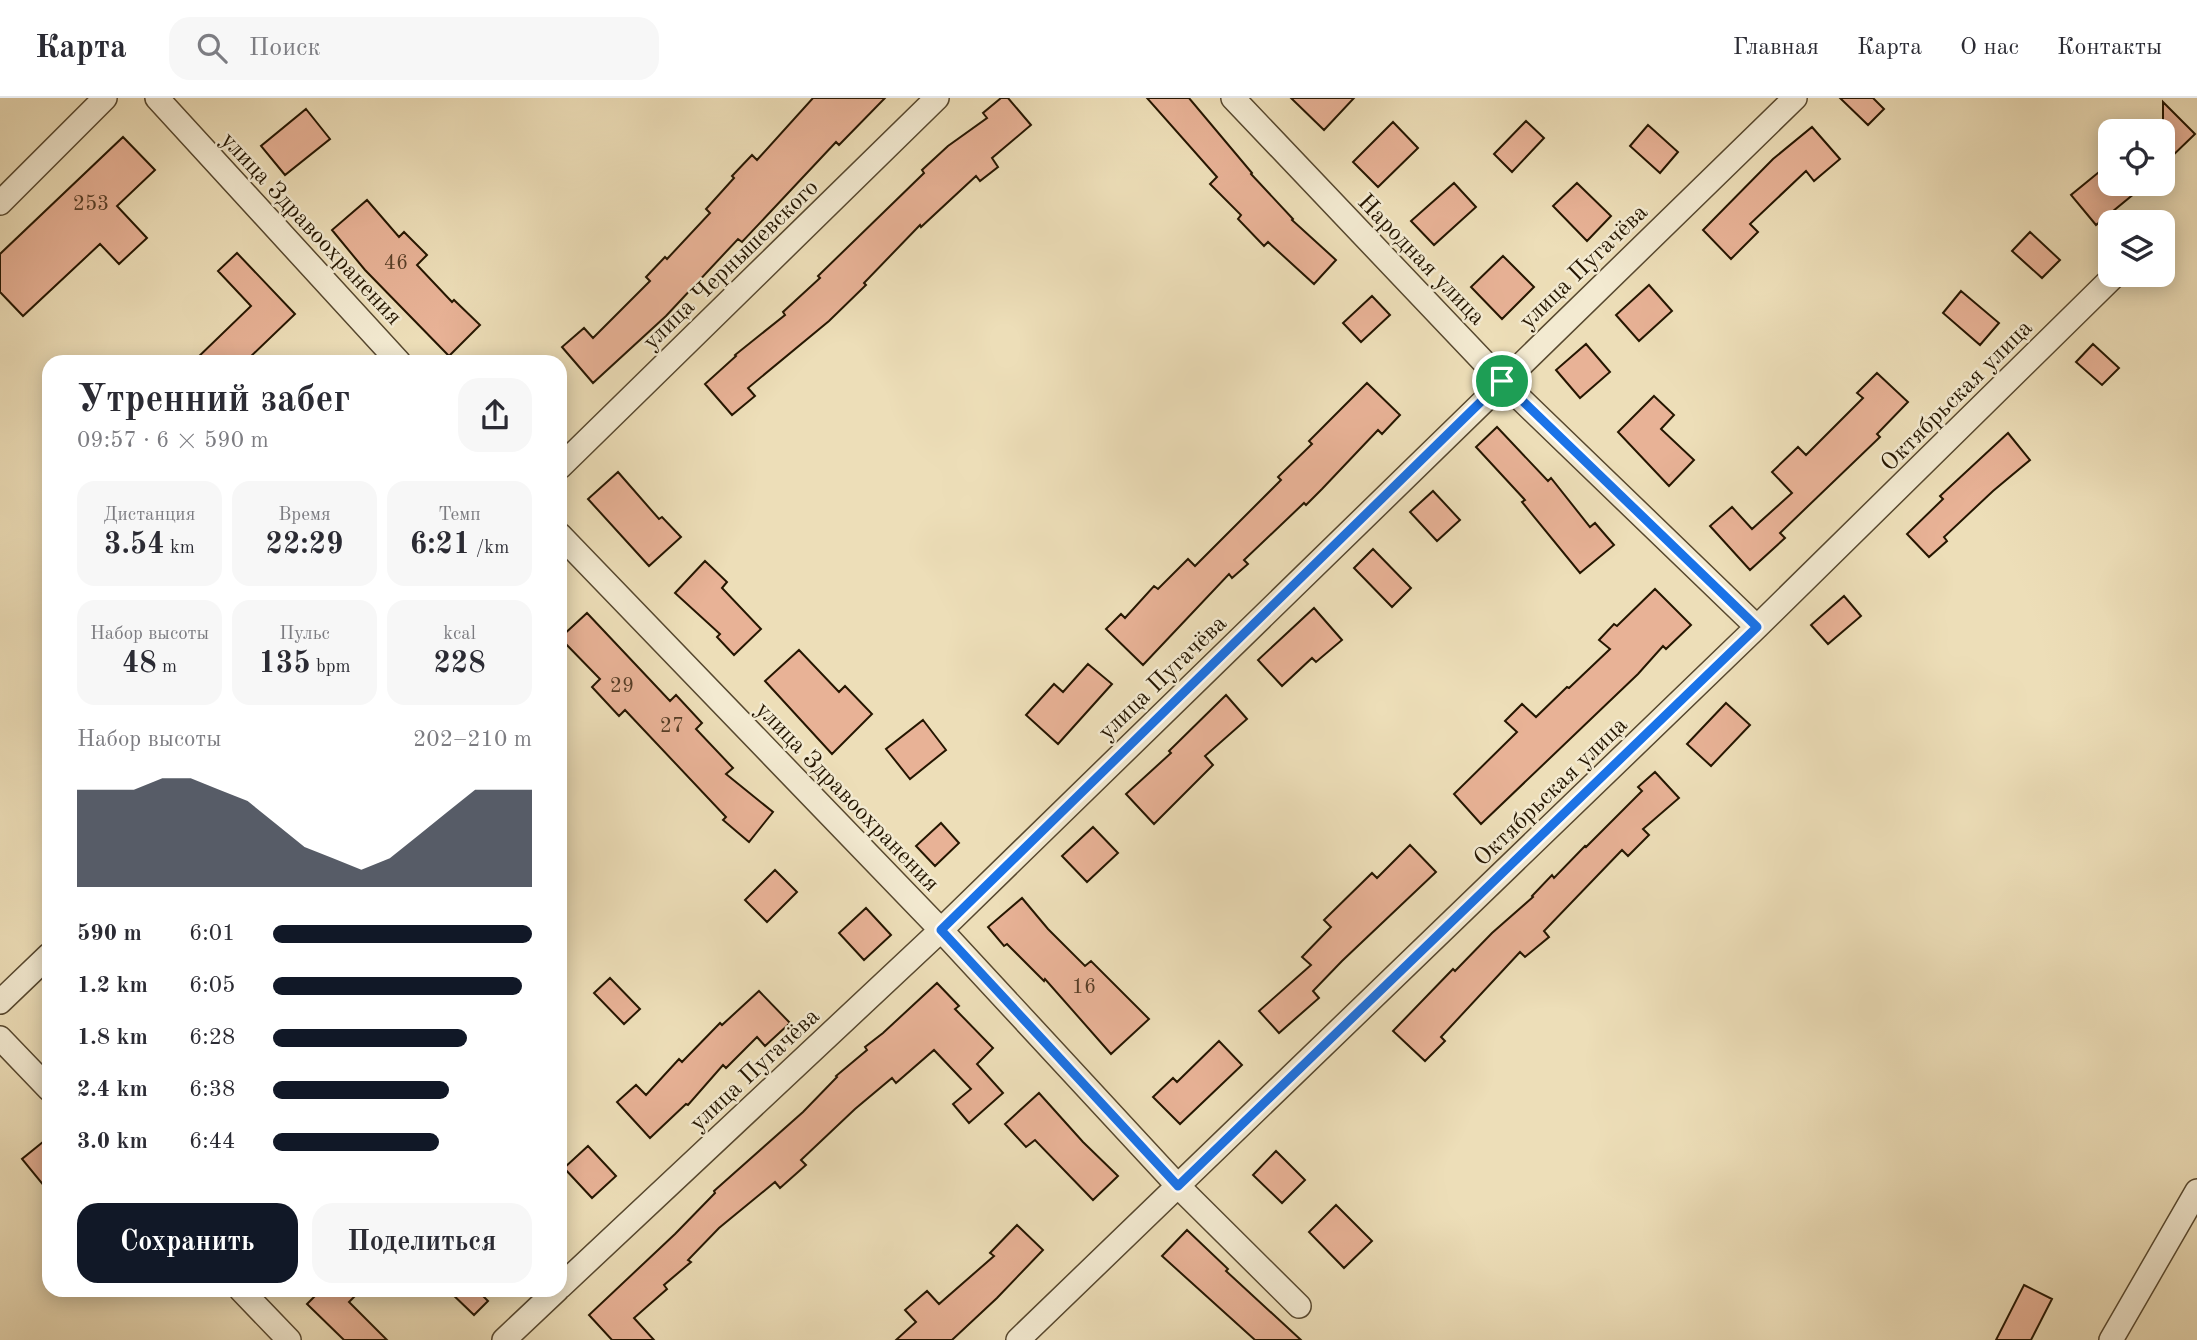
<!DOCTYPE html>
<html lang="ru">
<meta charset="utf-8">
<style>
body{margin:0;font-family:"Old Standard TT",serif;background:#f7f7f7;color:#2b2b33;height:100vh;display:flex;flex-direction:column;font-size:26px;white-space:nowrap}
*{box-sizing:border-box;margin:0}
p{font-size:23px;color:#7c7c81}
.icon{flex:none;width:38px;height:38px;fill:none;stroke:currentColor;stroke-width:2;stroke-linecap:round;stroke-linejoin:round}
.map{position:relative;flex:1;overflow:hidden}
.details{position:absolute;left:42px;top:257px;width:525px;height:942px;display:flex;flex-direction:column;background:#fff;border-radius:21px;box-shadow:0 4px 18px #0003}
.details>*{flex:none}
.tools{position:absolute;left:2098px;top:21px;display:grid;gap:14px}
.tools a{display:grid;place-items:center;width:77px;height:77px;border-radius:14px;background:#fff;box-shadow:0 4px 18px #0003;font-size:35px}
.pin{position:absolute;display:grid;place-items:center;width:60px;height:60px;color:#fff;margin:-30px;border:4px solid #fff;border-radius:50%;box-shadow:0 2px 7px #0007}
.round{display:grid;place-items:center;flex:none;width:74px;height:74px;border-radius:21px;background:#f7f7f7}
.summary{display:flex;align-items:center;justify-content:space-between;height:119px;padding:0 35px}
h1{font-size:38px;font-weight:600;line-height:52px}
.metrics{display:grid;grid-template-columns:repeat(3,1fr);gap:10px;height:119px;padding:7px 35px}
.metrics div{display:grid;align-content:center;border-radius:18px;background:#f7f7f7;text-align:center}
.metrics b{font-size:30px;font-weight:600}
.metrics small{font-size:19px;font-weight:400}
.metrics p{font-size:19px}
.chart{height:196px;padding:14px 35px}
.chart p{display:flex;justify-content:space-between}
.chart svg{width:100%;height:126px;margin-top:7px;fill:#111827;opacity:.7}
.action{display:flex;gap:14px;margin-top:auto;padding:14px 35px}
.action a{flex:1;height:80px;border-radius:21px;background:#111827;color:#fff;font-size:28px;font-weight:600;line-height:80px;text-align:center}
.action a+a{background:#f7f7f7;color:#2b2b33}
ul{padding:0 35px;list-style:none;font-size:23px}
li{display:grid;grid-template-columns:112px 84px 1fr;align-items:center;height:52px}
li i{height:18px;border-radius:9px;background:#111827}
header{display:flex;align-items:center;gap:42px;box-sizing:border-box;height:98px;padding:0 35px;background:#fff;border-bottom:2px solid #e1e1e2}
header strong{font-size:33px}
nav{display:flex;gap:38px;margin-inline-start:auto;font-size:24px}
.search{width:490px;height:63px;background:#f7f7f7;display:flex;align-items:center;gap:18px;box-sizing:border-box;padding:0 24px;border-radius:21px;color:#7c7c81;font-size:26px}
.map>svg:first-child{display:block}
.building{fill:#e8b296;stroke:#251601;stroke-width:2}
.lines{fill:none;stroke-linecap:round;stroke-linejoin:round}
.minor-casing{stroke:#57482f;stroke-width:26}
.minor{stroke:#f3ead1;stroke-width:23}
.route-casing{stroke:#fff;stroke-width:14}
.route{stroke:#1a73e8;stroke-width:9}
.labels{text-anchor:middle;stroke-width:5;stroke-linejoin:round;paint-order:stroke}
.number-label{font-size:21px;fill:#563d26}
.street-label{font-size:24px;fill:#251601;stroke:#f3ead1}
</style>
<header>
<strong>Карта</strong>
<div class="search"><svg class="icon" aria-label="search" viewBox="0 0 24 24"><circle cx="10" cy="10" r="6"/><path d="M15 15l6 6"/></svg>Поиск</div>
<nav><a>Главная</a><a>Карта</a><a>О нас</a><a>Контакты</a></nav>
</header>
<div class="map">
<svg width="2197" height="1242" viewBox="0 0 2197 1242">
<rect width="100%" height="100%" fill="#eddeb8"/>
<filter id="stains"><feTurbulence type="fractalNoise" baseFrequency=".00286" numOctaves="4"/><feColorMatrix values="0 0 0 0 .2 0 0 0 0 .09 0 0 0 0 .02 0 0 0 .5 -.17"/></filter>
<radialGradient id="worn" r=".72"><stop offset=".6" stop-color="#630" stop-opacity="0"/><stop offset="1" stop-color="#630" stop-opacity=".3"/></radialGradient>
<path class="building" d="M 813,0 L 885,0 L 839,47 L 836,44 L 742,144 L 738,141 L 666,218 L 593,285 L 562,249 L 584,230 L 593,240 L 650,183 L 646,179 L 665,159 L 667,161 L 710,115 L 706,111 L 734,80 L 732,78 L 752,57 L 757,62 Z
M 1001,0 L 1008,0 L 1031,27 L 992,60 L 998,69 L 980,83 L 976,78 L 921,129 L 920,127 L 864,185 L 866,187 L 829,223 L 748,290 L 755,298 L 732,317 L 705,286 L 736,258 L 735,257 L 785,217 L 783,214 L 820,180 L 818,178 L 924,75 L 922,72 L 948,48 L 987,20 L 983,15 Z
M 1147,0 L 1189,0 L 1252,75 L 1251,76 L 1293,121 L 1292,122 L 1336,162 L 1314,186 L 1268,144 L 1264,148 L 1238,121 L 1241,117 L 1210,86 L 1217,79 Z
M 1291,0 L 1354,0 L 1324,32 Z
M 1840,0 L 1873,0 L 1884,11 L 1868,27 Z
M 2163,4 L 2195,36 L 2163,67 Z
M 306,11 L 330,41 L 285,77 L 261,48 Z
M 1526,23 L 1544,40 L 1512,74 L 1494,56 Z
M 1393,24 L 1418,50 L 1378,89 L 1353,64 Z
M 1648,27 L 1678,54 L 1660,75 L 1630,48 Z
M 1812,29 L 1840,61 L 1814,83 L 1806,73 L 1750,126 L 1758,134 L 1731,161 L 1703,132 L 1773,61 Z
M 123,39 L 155,72 L 117,108 L 147,140 L 119,166 L 100,146 L 23,218 L 0,194 L 0,156 Z
M 2110,65 L 2110,86 L 2146,86 L 2096,127 L 2071,97 Z
M 1454,85 L 1476,109 L 1434,147 L 1411,123 Z
M 1577,85 L 1611,118 L 1587,143 L 1553,108 Z
M 367,102 L 399,139 L 404,134 L 427,157 L 417,167 L 452,204 L 454,202 L 480,227 L 449,258 L 365,172 L 332,132 Z
M 2030,134 L 2060,162 L 2042,180 L 2012,153 Z
M 237,155 L 295,216 L 245,264 L 193,264 L 251,208 L 218,173 Z
M 1503,158 L 1534,189 L 1502,221 L 1471,189 Z
M 1649,187 L 1672,213 L 1639,243 L 1616,217 Z
M 1961,193 L 1999,225 L 1980,247 L 1943,215 Z
M 1372,198 L 1390,217 L 1361,244 L 1343,225 Z
M 1586,246 L 1610,274 L 1580,300 L 1556,272 Z
M 2093,246 L 2119,270 L 2102,287 L 2076,264 Z
M 1877,275 L 1908,304 L 1877,336 L 1880,339 L 1780,435 L 1785,440 L 1750,472 L 1710,428 L 1732,409 L 1752,431 L 1792,395 L 1772,374 L 1798,349 L 1806,357 L 1863,300 L 1857,295 Z
M 1367,285 L 1400,317 L 1382,336 L 1378,332 L 1322,391 L 1306,407 L 1304,405 L 1244,462 L 1248,466 L 1232,480 L 1229,476 L 1143,567 L 1106,531 L 1121,516 L 1125,520 L 1154,488 L 1158,491 L 1188,461 L 1195,468 L 1281,382 L 1278,379 L 1312,346 L 1309,343 Z
M 1654,298 L 1674,317 L 1661,331 L 1694,362 L 1669,388 L 1618,334 Z
M 1497,329 L 1548,383 L 1551,380 L 1590,429 L 1595,425 L 1614,447 L 1580,475 L 1522,404 L 1525,402 L 1476,349 Z
M 2008,335 L 2030,362 L 1993,393 L 1944,439 L 1947,443 L 1929,459 L 1907,436 L 1943,401 L 1940,398 Z
M 618,374 L 659,421 L 662,419 L 681,439 L 649,468 L 588,401 Z
M 1433,393 L 1460,422 L 1437,443 L 1410,414 Z
M 1373,451 L 1411,490 L 1392,509 L 1354,470 Z
M 705,463 L 727,484 L 722,490 L 761,531 L 734,557 L 717,539 L 720,536 L 675,495 Z
M 1655,491 L 1691,527 L 1666,551 L 1663,548 L 1638,576 L 1481,726 L 1454,696 L 1517,634 L 1505,623 L 1522,606 L 1536,619 L 1567,589 L 1569,590 L 1610,551 L 1599,542 L 1614,526 L 1617,528 Z
M 1844,498 L 1861,518 L 1828,546 L 1811,527 Z
M 1314,510 L 1342,542 L 1316,564 L 1312,560 L 1282,588 L 1258,562 Z
M 587,515 L 670,603 L 676,597 L 702,625 L 696,631 L 733,670 L 726,676 L 773,714 L 749,744 L 723,722 L 726,719 L 625,612 L 619,618 L 592,589 L 600,581 L 560,540 Z
M 799,552 L 839,594 L 845,588 L 872,616 L 832,656 L 765,583 Z
M 1088,566 L 1112,586 L 1058,646 L 1026,617 L 1054,586 L 1063,594 Z
M 1226,597 L 1247,621 L 1205,658 L 1213,667 L 1154,726 L 1126,696 L 1171,655 L 1169,653 Z
M 1726,605 L 1750,627 L 1711,668 L 1687,646 Z
M 923,622 L 946,652 L 910,681 L 886,651 Z
M 1655,674 L 1679,700 L 1643,731 L 1649,737 L 1628,758 L 1622,752 L 1544,833 L 1549,839 L 1525,859 L 1520,854 L 1441,939 L 1445,943 L 1425,963 L 1393,933 L 1453,871 L 1455,873 L 1492,835 L 1533,799 L 1532,798 L 1552,777 L 1554,780 L 1585,748 L 1586,749 L 1642,693 L 1638,689 Z
M 941,725 L 959,745 L 935,768 L 916,748 Z
M 1093,729 L 1118,755 L 1087,784 L 1062,758 Z
M 1410,747 L 1436,774 L 1342,863 L 1313,893 L 1319,900 L 1279,935 L 1259,913 L 1311,867 L 1302,859 L 1331,829 L 1324,822 L 1372,775 L 1377,780 Z
M 775,772 L 797,794 L 767,824 L 745,802 Z
M 1022,800 L 1048,831 L 1085,868 L 1091,863 L 1149,921 L 1111,956 L 1045,881 L 1044,883 L 1007,846 L 1004,848 L 988,829 Z
M 866,810 L 891,837 L 864,862 L 839,835 Z
M 610,880 L 640,911 L 624,926 L 594,895 Z
M 937,885 L 959,908 L 955,911 L 993,950 L 977,966 L 1003,995 L 969,1025 L 953,1006 L 971,991 L 934,952 L 896,985 L 892,980 L 855,1011 L 801,1062 L 806,1067 L 780,1090 L 775,1084 L 719,1130 L 688,1162 L 691,1164 L 664,1187 L 667,1191 L 634,1220 L 654,1242 L 612,1242 L 589,1217 L 675,1136 L 715,1095 L 714,1093 L 803,1014 L 837,979 L 836,978 L 867,952 L 865,949 L 883,935 Z
M 759,893 L 790,925 L 765,948 L 757,939 L 726,970 L 723,967 L 688,1007 L 686,1006 L 650,1040 L 617,1004 L 636,987 L 646,997 L 679,961 L 682,964 L 720,925 L 722,927 Z
M 1219,943 L 1242,967 L 1180,1026 L 1153,999 L 1173,980 L 1177,984 Z
M 1039,995 L 1083,1044 L 1118,1078 L 1093,1102 L 1035,1042 L 1026,1049 L 1005,1026 Z
M 49,1039 L 49,1094 L 22,1061 Z
M 588,1048 L 616,1078 L 592,1100 L 564,1070 Z
M 1276,1053 L 1305,1082 L 1282,1105 L 1253,1077 Z
M 1336,1107 L 1372,1143 L 1344,1170 L 1309,1134 Z
M 1017,1127 L 1043,1152 L 997,1200 L 952,1242 L 896,1242 L 916,1224 L 905,1212 L 927,1193 L 939,1206 L 994,1158 L 990,1155 Z
M 1187,1132 L 1228,1171 L 1226,1173 L 1301,1242 L 1255,1242 L 1162,1158 Z
M 2024,1187 L 2052,1201 L 2031,1242 L 1996,1242 Z
M 321,1192 L 361,1192 L 349,1204 L 387,1242 L 344,1242 L 307,1206 Z
M 448,1192 L 477,1192 L 488,1203 L 474,1217 Z"/>
<g class="lines">
<g class="minor-casing">
<path id="minor" d="M 157,0 L 399,264
M 1233,0 L 1502,283 L 1757,529
M 0,105 L 105,0
M 560,369 L 937,0
M 560,437 L 941,832 L 1178,1088 L 1299,1208
M 0,904 L 49,857
M 0,940 L 49,991
M 560,1189 L 941,832 L 1795,0
M 241,1192 L 289,1242
M 504,1242 L 557,1192
M 1018,1242 L 1757,529 L 2115,177
M 2111,1242 L 2197,1093"/>
</g>
<use href="#minor" class="minor"/>
</g>
<g class="lines">
<g class="route-casing">
<path id="route" d="M 1502,283 L 1757,529 L 1178,1088 L 941,832 Z"/>
</g>
<use href="#route" class="route"/>
</g>
<g class="labels">
<g class="number-label">
<text x="91" y="112">253</text>
<text x="396" y="171">46</text>
<text x="622" y="594">29</text>
<text x="672" y="634">27</text>
<text x="1084" y="895">16</text>
</g>
<g class="street-label">
<text transform="translate(312 130) rotate(47)" y="8">улица Здравоохранения</text>
<text transform="translate(1422 161) rotate(46)" y="8">Народная улица</text>
<text transform="translate(730 166) rotate(-44)" y="8">улица Чернышевского</text>
<text transform="translate(1583 168) rotate(-44)" y="8">улица Пугачёва</text>
<text transform="translate(1956 297) rotate(-45)" y="8">Октябрьская улица</text>
<text transform="translate(1162 579) rotate(-44)" y="8">улица Пугачёва</text>
<text transform="translate(1550 693) rotate(-44)" y="8">Октябрьская улица</text>
<text transform="translate(848 698) rotate(46)" y="8">улица Здравоохранения</text>
<text transform="translate(754 971) rotate(-43)" y="8">улица Пугачёва</text>
</g>
</g>
<rect width="100%" height="100%" filter="url(#stains)"/>
<rect width="100%" height="100%" fill="url(#worn)"/>
</svg>
<div class="tools">
<a><svg class="icon" aria-label="locate" viewBox="0 0 24 24"><circle cx="12" cy="12" r="6"/><path d="M12 2v4M12 18v4M2 12h4M18 12h4"/></svg></a>
<a><svg class="icon" aria-label="layers" viewBox="0 0 24 24"><path d="M12 4l9 5-9 5-9-5zM3 14l9 5 9-5"/></svg></a>
</div>
<div class="pin" style="left:1502px;top:283px;background:#1e9e55"><svg class="icon" aria-label="arrive" viewBox="0 0 24 24"><path d="M6 21V4h12l-3 4 3 4H6"/></svg></div>
<section class="details">
<div class="summary"><div><h1>Утренний забег</h1><p>09:57 · 6 × 590 m</p></div><a class="round"><svg class="icon" aria-label="share" viewBox="0 0 24 24"><path d="M12 15V3M7 8l5-5 5 5M5 13v7h14v-7"/></svg></a></div>
<div class="metrics">
<div><p>Дистанция</p><b>3.54<small> km</small></b></div>
<div><p>Время</p><b>22:29</b></div>
<div><p>Темп</p><b>6:21<small> /km</small></b></div>
</div>
<div class="metrics">
<div><p>Набор высоты</p><b>48<small> m</small></b></div>
<div><p>Пульс</p><b>135<small> bpm</small></b></div>
<div><p>kcal</p><b>228</b></div>
</div>
<div class="chart"><p><span>Набор высоты</span>202–210 m</p>
<svg viewBox="0 0 160 44" preserveAspectRatio="none"><path d="M0 44V10L10 10L20 10L30 6L40 6L50 10L60 14L70 22L80 30L90 34L100 38L110 34L120 26L130 18L140 10L150 10L160 10V44z"/></svg>
</div>
<ul>
<li><b>590 m</b>6:01<i style="width:100%"></i></li>
<li><b>1.2 km</b>6:05<i style="width:96%"></i></li>
<li><b>1.8 km</b>6:28<i style="width:75%"></i></li>
<li><b>2.4 km</b>6:38<i style="width:68%"></i></li>
<li><b>3.0 km</b>6:44<i style="width:64%"></i></li>
</ul>
<div class="action"><a>Сохранить</a><a>Поделиться</a></div>
</section>
</div>
